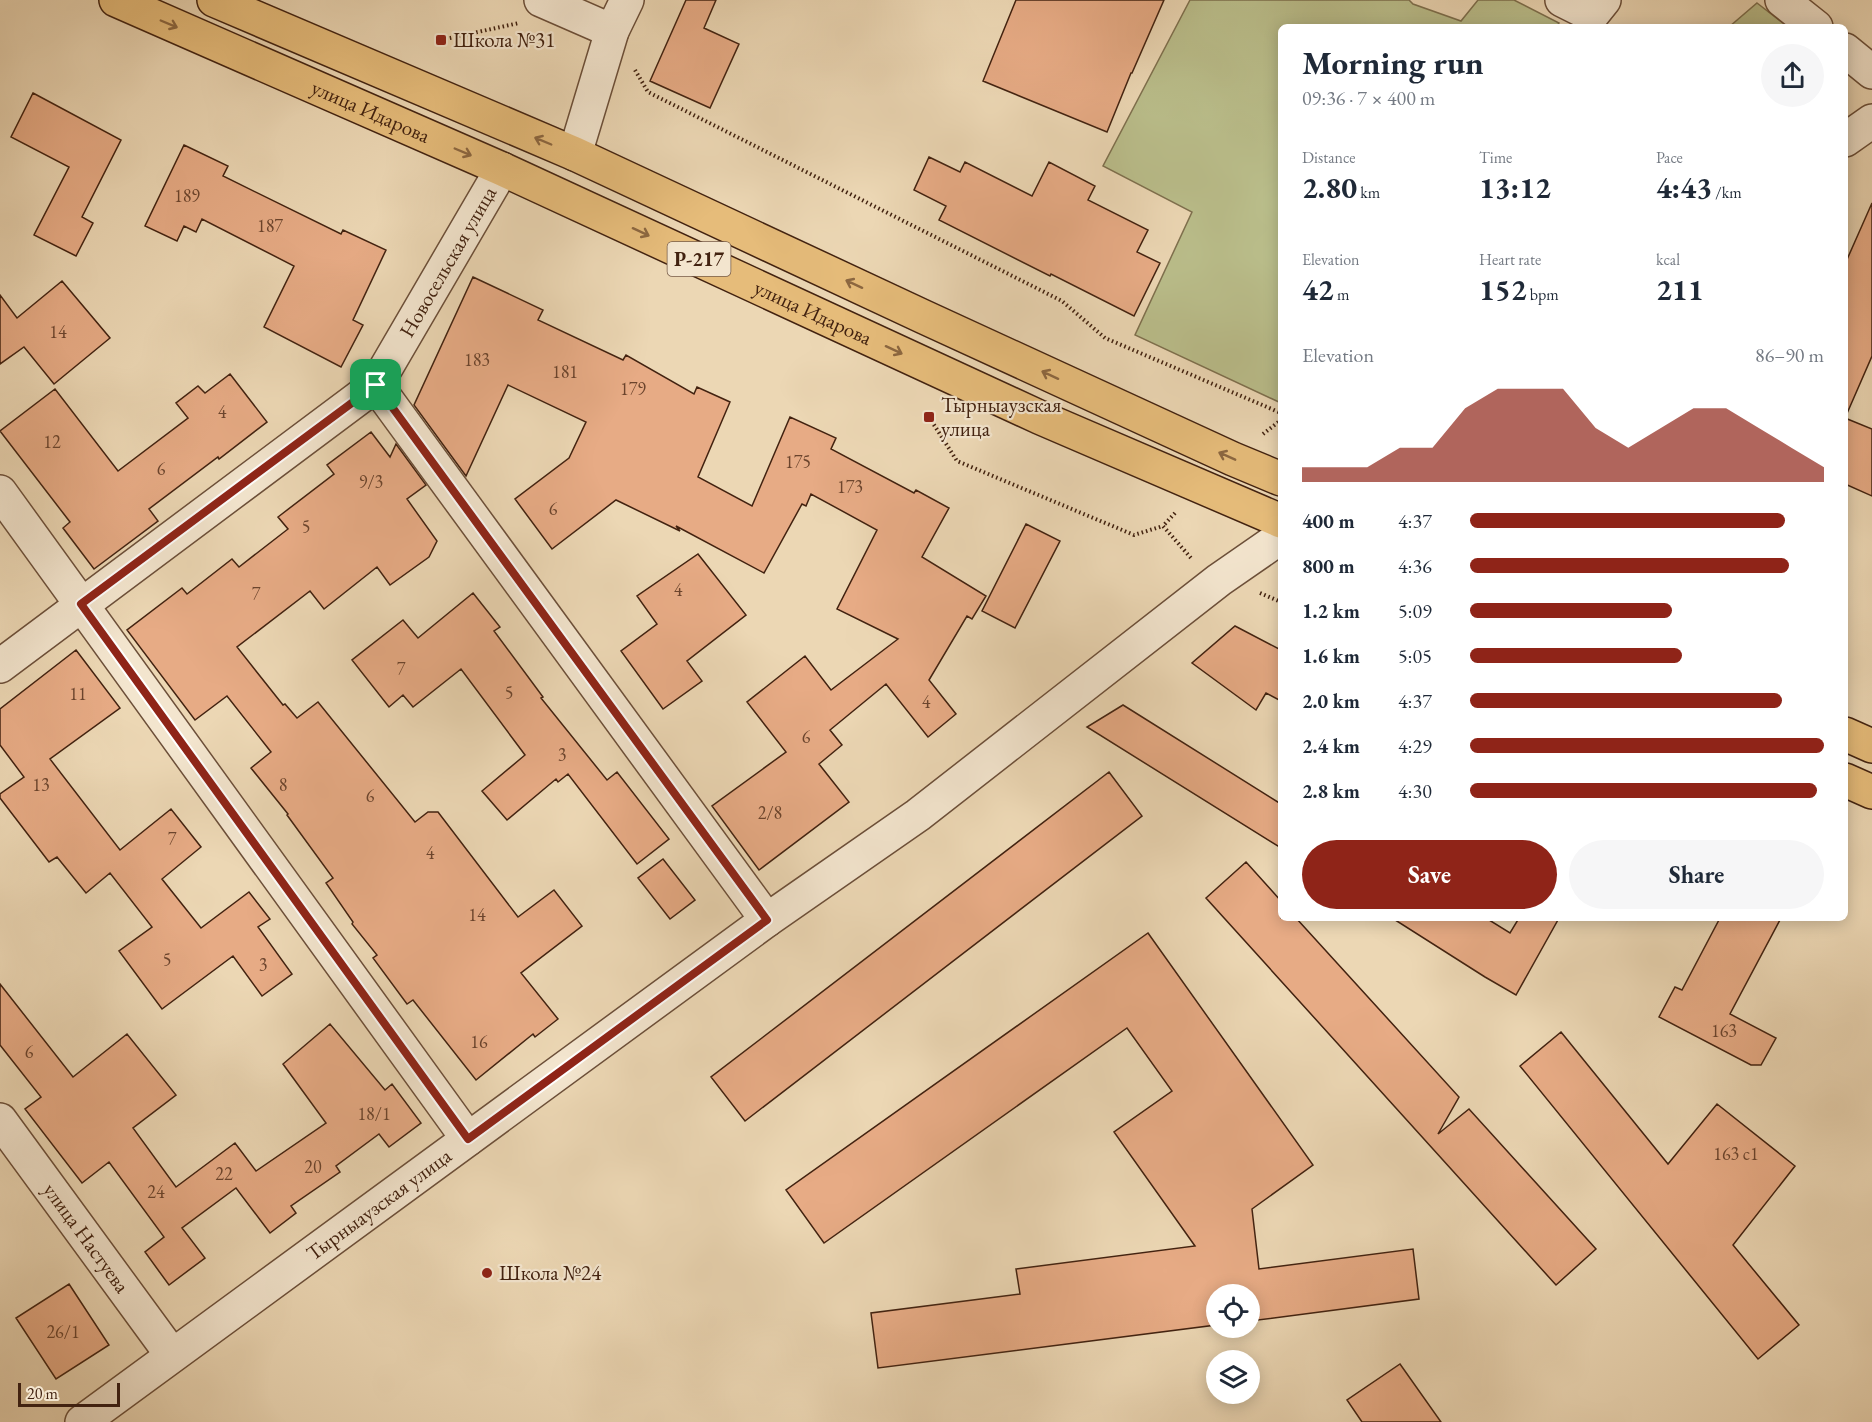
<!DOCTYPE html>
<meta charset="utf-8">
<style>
body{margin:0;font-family:"EB Garamond",serif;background:#f6f6f7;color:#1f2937;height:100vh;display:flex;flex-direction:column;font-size:22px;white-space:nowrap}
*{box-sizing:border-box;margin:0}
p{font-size:20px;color:#747a83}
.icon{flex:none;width:33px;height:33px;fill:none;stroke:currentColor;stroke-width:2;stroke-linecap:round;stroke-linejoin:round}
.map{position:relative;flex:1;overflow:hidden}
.drawer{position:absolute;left:1278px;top:24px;width:570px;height:897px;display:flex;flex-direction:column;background:#fff;border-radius:9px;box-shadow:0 3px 15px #0003}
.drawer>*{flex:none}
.tools{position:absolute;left:1206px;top:1284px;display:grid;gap:12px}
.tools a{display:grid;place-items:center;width:54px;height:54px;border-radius:50%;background:#fff;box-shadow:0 3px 15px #0003;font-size:30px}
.scale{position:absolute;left:18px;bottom:15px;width:102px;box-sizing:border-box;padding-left:6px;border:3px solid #422210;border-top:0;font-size:16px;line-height:21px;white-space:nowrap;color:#422210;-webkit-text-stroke:4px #f3e5ce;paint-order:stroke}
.pin{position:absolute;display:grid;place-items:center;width:51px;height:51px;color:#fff;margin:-26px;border-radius:12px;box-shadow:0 3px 9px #0006}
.round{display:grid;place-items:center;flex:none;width:63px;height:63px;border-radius:32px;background:#f6f6f7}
.head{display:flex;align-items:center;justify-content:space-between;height:102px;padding:0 24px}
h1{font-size:33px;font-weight:700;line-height:45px}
.metrics{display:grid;grid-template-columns:repeat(3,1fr);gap:9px;height:102px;padding:6px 24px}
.metrics div{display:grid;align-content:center}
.metrics b{font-size:30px;font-weight:700}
.metrics small{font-size:16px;font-weight:400}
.metrics p{font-size:16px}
.chart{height:168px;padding:12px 24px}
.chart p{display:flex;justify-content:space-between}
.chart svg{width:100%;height:108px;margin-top:6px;fill:#8f2418;opacity:.7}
.cta{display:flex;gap:12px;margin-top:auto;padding:12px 24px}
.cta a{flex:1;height:69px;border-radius:36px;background:#8f2418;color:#fff;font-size:24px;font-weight:700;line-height:69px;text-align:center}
.cta a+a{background:#f6f6f7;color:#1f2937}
ul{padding:0 24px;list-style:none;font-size:20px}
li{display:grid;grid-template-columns:96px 72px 1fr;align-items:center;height:45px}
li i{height:15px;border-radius:8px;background:#8f2418}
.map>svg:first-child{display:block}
.green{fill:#babe8b;stroke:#7e704e;stroke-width:1.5}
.building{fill:#e7ab85;stroke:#422210;stroke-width:1.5}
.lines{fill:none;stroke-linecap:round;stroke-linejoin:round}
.minor-casing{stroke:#6c4f39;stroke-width:36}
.major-casing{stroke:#422210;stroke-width:36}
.path{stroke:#422210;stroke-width:4;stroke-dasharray:1.5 3;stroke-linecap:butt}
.minor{stroke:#f3e5ce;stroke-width:33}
.major{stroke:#e6bc7a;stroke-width:33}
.oneway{stroke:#8c6740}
.route-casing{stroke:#fff;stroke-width:12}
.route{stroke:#8f2418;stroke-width:8}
.poi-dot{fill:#8f2418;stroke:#f3e5ce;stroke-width:2}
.labels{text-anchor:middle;stroke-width:4.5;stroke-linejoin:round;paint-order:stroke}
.number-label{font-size:18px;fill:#6b442d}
.shield{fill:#f3e5ce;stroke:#775c49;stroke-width:1.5}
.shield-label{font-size:20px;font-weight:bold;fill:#422210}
.poi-label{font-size:21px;fill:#422210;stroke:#f3e5ce;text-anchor:start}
.street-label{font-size:21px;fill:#422210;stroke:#f3e5ce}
</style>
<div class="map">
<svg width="1872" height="1422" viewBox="0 0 1872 1422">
<rect width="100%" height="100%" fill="#ecd7b4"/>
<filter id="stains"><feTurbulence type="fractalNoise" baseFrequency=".00333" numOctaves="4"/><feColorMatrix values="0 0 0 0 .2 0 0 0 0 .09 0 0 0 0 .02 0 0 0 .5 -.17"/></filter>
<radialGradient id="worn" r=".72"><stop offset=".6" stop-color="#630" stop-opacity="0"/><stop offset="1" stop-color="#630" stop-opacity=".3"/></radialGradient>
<path class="green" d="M 1190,0 L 1409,0 L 1413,4 L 1461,21 L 1478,0 L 1514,0 L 1559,23 L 1556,27 L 1281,27 L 1281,403 L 1135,335 L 1192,212 L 1103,166 Z
M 1757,3 L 1788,27 L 1729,27 Z"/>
<path class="building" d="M 686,0 L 716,0 L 704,28 L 739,44 L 710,108 L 650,81 Z
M 1016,0 L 1164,0 L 1132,73 L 1131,73 L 1107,132 L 983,81 Z
M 33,93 L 121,140 L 82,217 L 93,223 L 76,256 L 34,235 L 69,167 L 11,137 Z
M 184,145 L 228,166 L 223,176 L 341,234 L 343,230 L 386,250 L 353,320 L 363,325 L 341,367 L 264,327 L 294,266 L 202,219 L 196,232 L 184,226 L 177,241 L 145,226 Z
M 929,157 L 960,172 L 965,162 L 1032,196 L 1049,162 L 1095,186 L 1088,200 L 1148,230 L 1137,252 L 1160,263 L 1134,316 L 1051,274 L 1050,276 L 939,220 L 946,206 L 914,190 Z
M 1872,203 L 1872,356 L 1845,418 L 1872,429 L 1872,496 L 1845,484 L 1845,264 Z
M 473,277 L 543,310 L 538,320 L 623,360 L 626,355 L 694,394 L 697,387 L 730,402 L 698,477 L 752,506 L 790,417 L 836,438 L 831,449 L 914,493 L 916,490 L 949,508 L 922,557 L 986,596 L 972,619 L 967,616 L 929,680 L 956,714 L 928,737 L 886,684 L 830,730 L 842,745 L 819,764 L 849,802 L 759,870 L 712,806 L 786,752 L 747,702 L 805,656 L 831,690 L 898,639 L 837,609 L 877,530 L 811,494 L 806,506 L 802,504 L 764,573 L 676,526 L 680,531 L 616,500 L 552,549 L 515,499 L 569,458 L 586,422 L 508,385 L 466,476 L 414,405 Z
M 62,281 L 110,338 L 54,384 L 24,347 L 0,364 L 0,295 L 17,318 Z
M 230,374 L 267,422 L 219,459 L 218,457 L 149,509 L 158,521 L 94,569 L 63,528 L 70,522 L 0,431 L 55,389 L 118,471 L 188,418 L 176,403 L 198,386 L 205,393 Z
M 371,432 L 390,457 L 396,444 L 426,485 L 407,499 L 437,541 L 429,557 L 390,585 L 377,567 L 324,609 L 310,591 L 237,647 L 283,705 L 285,704 L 297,718 L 318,702 L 415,822 L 428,812 L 438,812 L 518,917 L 554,890 L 582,926 L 521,973 L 558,1019 L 535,1037 L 533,1034 L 476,1080 L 413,1000 L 407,1004 L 373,958 L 377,955 L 352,924 L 353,922 L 326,883 L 333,878 L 287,815 L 288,814 L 251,768 L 271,752 L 227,696 L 195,720 L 127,630 L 182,588 L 187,594 L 232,559 L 239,567 L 288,529 L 278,517 L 334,474 L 327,465 Z
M 1026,524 L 1060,541 L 1015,628 L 982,611 Z
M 698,554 L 746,615 L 687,661 L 702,681 L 663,709 L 621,651 L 657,624 L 637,596 Z
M 473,593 L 500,627 L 494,631 L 543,697 L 541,698 L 607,780 L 617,772 L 669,839 L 637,864 L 568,774 L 558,782 L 556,779 L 507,820 L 482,791 L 525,755 L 461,669 L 413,707 L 403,695 L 389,707 L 352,660 L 403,620 L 418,638 Z
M 1235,626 L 1281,650 L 1281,701 L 1266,693 L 1256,710 L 1192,663 Z
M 76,650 L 120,708 L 50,759 L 120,850 L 171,809 L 201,847 L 162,879 L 201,928 L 249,892 L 270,919 L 258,927 L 292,974 L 262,996 L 233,956 L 162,1009 L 119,951 L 152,927 L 110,873 L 86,893 L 57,857 L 49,862 L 0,798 L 0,794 L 24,777 L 0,745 L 0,709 Z
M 1123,705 L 1281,804 L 1281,848 L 1087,727 Z
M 1109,772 L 1142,816 L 745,1121 L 711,1077 Z
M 663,859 L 695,900 L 670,919 L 638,878 Z
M 1246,862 L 1281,901 L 1281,918 L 1296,918 L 1459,1097 L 1438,1134 L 1469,1109 L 1596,1249 L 1556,1285 L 1206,898 Z
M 1392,918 L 1486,918 L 1510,933 L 1519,918 L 1559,918 L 1516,995 L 1485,977 Z
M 1720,918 L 1781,918 L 1730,1014 L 1776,1038 L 1761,1065 L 1751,1065 L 1659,1017 L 1675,987 L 1682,990 Z
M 1148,933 L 1313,1165 L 1252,1209 L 1259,1269 L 1413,1249 L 1419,1299 L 1250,1321 L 1250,1294 L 1216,1294 L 1216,1325 L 878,1368 L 871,1313 L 1020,1294 L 1016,1269 L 1195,1246 L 1114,1132 L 1172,1091 L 1127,1028 L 824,1243 L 786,1190 Z
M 0,984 L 73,1077 L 127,1034 L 176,1095 L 133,1128 L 176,1187 L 235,1143 L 256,1171 L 326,1123 L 283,1064 L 330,1024 L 385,1090 L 392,1084 L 421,1123 L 389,1147 L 379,1134 L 336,1166 L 340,1172 L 291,1206 L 296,1213 L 270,1233 L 236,1188 L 182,1228 L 205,1258 L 169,1285 L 145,1252 L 164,1237 L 109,1162 L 82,1183 L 25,1109 L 41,1097 L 0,1045 Z
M 1561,1032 L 1668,1164 L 1717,1104 L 1795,1166 L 1733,1245 L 1799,1325 L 1758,1359 L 1520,1066 Z
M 69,1284 L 109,1345 L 56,1379 L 16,1318 Z
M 1400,1364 L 1441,1422 L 1362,1422 L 1347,1400 Z"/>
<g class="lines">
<g class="minor-casing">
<g id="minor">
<path d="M 541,0 L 612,31"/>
<path d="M 1562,0 L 1592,15 L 1604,0"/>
<path d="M 1782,0 L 1816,27"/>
<path d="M 1845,50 L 1872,72"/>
<path d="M 1845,140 L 1872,121"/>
<path d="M 575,154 L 612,31 L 627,0"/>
<path d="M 376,385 L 767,920"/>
<path d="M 0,492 L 468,1139"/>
<path id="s1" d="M 0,666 L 376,385 L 502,169"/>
<path id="s2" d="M 0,1120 L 172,1355"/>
<path id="s3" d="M 82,1422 L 767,920 L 918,815 L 1219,580 L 1281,537"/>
</g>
</g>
<g class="major-casing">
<g id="major">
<path id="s4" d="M 116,0 L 502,169 L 1039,417 L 1281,521"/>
<path d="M 214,0 L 575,154 L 924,317 L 1233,459 L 1281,479"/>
<path d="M 1845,734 L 1872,746"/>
<path d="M 1845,780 L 1872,792"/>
</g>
</g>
<path class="path" d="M 441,40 L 519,23
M 635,70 L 648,92 L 1062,301 L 1105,338 L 1281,413
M 929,417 L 957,461 L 1134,535 L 1163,526
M 1263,434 L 1281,420
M 1175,513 L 1163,526 L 1191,558
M 1260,593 L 1281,602"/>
<use href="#minor" class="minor"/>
<use href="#major" class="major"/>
</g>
<defs><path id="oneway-shaft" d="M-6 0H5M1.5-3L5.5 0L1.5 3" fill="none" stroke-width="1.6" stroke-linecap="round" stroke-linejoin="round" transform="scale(1.5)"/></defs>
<g class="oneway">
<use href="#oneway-shaft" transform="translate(169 24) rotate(23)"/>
<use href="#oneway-shaft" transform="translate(543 141) rotate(-157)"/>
<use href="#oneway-shaft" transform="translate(463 152) rotate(23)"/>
<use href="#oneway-shaft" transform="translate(641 232) rotate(25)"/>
<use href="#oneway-shaft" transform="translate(854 284) rotate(-155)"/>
<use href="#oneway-shaft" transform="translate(894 350) rotate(25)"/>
<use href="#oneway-shaft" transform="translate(1050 375) rotate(-155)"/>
<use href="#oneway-shaft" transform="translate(1227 456) rotate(-156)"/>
</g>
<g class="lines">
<g class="route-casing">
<path id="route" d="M 376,385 L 767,920 L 468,1139 L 81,604 Z"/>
</g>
<use href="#route" class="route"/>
</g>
<g class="poi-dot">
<rect x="435" y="34" width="12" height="12" rx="3"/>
<rect x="923" y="411" width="12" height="12" rx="3"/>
<circle cx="487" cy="1273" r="6"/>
</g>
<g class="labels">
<g class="number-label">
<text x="187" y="202">189</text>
<text x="270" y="232">187</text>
<text x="58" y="338">14</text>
<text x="477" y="366">183</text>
<text x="565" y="378">181</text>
<text x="633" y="395">179</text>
<text x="222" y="418">4</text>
<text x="52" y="448">12</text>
<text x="798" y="468">175</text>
<text x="161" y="475">6</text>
<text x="371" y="488">9/3</text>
<text x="850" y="493">173</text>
<text x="553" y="515">6</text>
<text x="306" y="533">5</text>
<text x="678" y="596">4</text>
<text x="256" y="600">7</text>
<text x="401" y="675">7</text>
<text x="509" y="699">5</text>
<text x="78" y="700">11</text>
<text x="926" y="708">4</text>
<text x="806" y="743">6</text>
<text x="562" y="761">3</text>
<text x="41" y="791">13</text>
<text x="283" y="791">8</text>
<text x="370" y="802">6</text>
<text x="770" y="819">2/8</text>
<text x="172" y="845">7</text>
<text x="430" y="859">4</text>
<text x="477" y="921">14</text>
<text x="167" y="966">5</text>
<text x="263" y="971">3</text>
<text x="1724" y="1037">163</text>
<text x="479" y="1048">16</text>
<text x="29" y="1058">6</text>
<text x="374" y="1120">18/1</text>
<text x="1736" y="1160">163 с1</text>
<text x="313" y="1173">20</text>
<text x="224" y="1180">22</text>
<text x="156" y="1198">24</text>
<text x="63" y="1338">26/1</text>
</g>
<rect class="shield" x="667.5" y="242" width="63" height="34" rx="4.5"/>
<g class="shield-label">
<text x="699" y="266">Р-217</text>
</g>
<g class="poi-label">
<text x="453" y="47">Школа №31</text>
<text x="941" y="412">Тырныаузская<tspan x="941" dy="24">улица</tspan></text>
<text x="499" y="1280">Школа №24</text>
</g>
<g class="street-label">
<text dy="7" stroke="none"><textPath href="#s4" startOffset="278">улица Идарова</textPath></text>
<text dy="7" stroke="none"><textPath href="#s1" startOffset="612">Новосельская улица</textPath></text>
<text dy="7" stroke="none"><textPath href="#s4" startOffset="764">улица Идарова</textPath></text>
<text dy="7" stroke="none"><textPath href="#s3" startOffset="368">Тырныаузская улица</textPath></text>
<text dy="7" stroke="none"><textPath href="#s2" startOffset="146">улица Настуева</textPath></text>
</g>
</g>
<rect width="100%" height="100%" filter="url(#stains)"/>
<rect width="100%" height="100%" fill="url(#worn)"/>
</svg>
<div class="tools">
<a><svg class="icon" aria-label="locate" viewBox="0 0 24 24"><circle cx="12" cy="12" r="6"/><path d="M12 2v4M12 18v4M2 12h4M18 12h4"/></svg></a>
<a><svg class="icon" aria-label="layers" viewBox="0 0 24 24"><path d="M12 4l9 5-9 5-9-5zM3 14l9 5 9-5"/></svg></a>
</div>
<div class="scale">20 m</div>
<div class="pin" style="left:376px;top:385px;background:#1e9e55"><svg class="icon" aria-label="arrive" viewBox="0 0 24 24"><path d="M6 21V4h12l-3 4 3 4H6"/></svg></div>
<section class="drawer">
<div class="head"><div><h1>Morning run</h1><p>09:36 · 7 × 400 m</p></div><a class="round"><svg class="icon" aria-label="share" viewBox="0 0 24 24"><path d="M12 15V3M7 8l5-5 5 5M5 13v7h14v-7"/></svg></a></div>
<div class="metrics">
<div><p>Distance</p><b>2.80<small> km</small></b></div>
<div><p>Time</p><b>13:12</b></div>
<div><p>Pace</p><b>4:43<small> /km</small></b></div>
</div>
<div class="metrics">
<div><p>Elevation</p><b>42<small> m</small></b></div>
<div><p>Heart rate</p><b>152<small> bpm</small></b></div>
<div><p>kcal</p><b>211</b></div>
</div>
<div class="chart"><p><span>Elevation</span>86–90 m</p>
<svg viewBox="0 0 160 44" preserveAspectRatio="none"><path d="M0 44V38L10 38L20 38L30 30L40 30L50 14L60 6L70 6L80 6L90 22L100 30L110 22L120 14L130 14L140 22L150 30L160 38V44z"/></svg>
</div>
<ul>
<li><b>400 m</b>4:37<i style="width:89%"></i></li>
<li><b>800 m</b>4:36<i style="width:90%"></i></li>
<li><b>1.2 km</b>5:09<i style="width:57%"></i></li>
<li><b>1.6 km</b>5:05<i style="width:60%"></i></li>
<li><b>2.0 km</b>4:37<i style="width:88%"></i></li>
<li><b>2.4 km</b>4:29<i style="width:100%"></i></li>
<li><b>2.8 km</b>4:30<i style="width:98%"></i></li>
</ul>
<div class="cta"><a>Save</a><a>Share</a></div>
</section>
</div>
